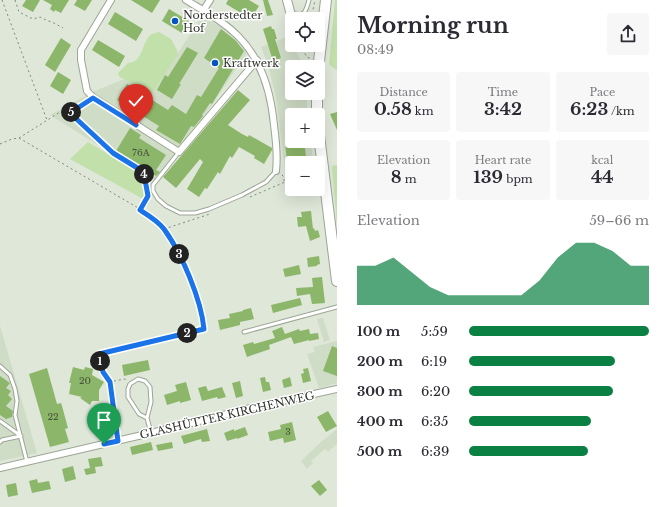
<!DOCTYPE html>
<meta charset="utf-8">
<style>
body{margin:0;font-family:"Libre Baskerville",serif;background:#f7f7f7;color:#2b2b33;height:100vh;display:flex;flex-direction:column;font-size:15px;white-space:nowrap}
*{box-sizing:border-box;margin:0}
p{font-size:13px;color:#7c7c81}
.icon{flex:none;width:22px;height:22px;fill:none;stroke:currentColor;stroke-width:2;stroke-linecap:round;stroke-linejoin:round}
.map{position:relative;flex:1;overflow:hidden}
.panel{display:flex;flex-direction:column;background:#fff;width:332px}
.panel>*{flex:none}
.controls{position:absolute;left:285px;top:12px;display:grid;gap:8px}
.controls a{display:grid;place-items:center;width:40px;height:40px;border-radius:4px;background:#fff;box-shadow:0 4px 16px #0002;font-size:20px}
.pin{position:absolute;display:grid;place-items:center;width:34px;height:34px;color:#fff;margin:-41px -17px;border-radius:50% 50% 50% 0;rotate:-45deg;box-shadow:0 0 4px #0007}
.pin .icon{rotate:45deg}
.km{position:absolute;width:20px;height:20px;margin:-10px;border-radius:50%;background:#222;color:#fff;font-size:11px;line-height:20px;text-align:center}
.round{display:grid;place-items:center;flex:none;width:42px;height:42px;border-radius:4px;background:#f7f7f7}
.overview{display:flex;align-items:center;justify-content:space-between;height:68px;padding:0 20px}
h1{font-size:22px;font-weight:700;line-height:30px}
.figures{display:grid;grid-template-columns:repeat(3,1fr);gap:6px;height:68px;padding:4px 20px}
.figures div{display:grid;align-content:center;border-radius:4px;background:#f7f7f7;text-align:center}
.figures b{font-size:17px;font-weight:700}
.figures small{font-size:11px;font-weight:400}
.figures p{font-size:11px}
.chart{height:112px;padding:8px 20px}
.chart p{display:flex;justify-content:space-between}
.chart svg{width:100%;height:72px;margin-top:4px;fill:#0b8043;opacity:.7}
ul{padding:0 20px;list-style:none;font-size:13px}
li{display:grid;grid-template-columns:64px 48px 1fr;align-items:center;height:30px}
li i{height:10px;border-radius:5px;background:#0b8043}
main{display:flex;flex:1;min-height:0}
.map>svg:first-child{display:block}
.built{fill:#cfdcc6}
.green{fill:#c1e0aa}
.building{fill:#8cb669}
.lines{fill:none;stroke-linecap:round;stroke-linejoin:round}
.service-casing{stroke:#9ca596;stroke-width:5}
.minor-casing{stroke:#9ca596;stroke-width:8}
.tertiary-casing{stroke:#9ca596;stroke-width:10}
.primary-casing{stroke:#9ca596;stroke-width:12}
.path{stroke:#82887e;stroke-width:1;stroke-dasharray:2 3;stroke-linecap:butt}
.service{stroke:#fff;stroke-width:3}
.minor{stroke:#fff;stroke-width:6}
.tertiary{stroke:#fff;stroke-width:8}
.primary{stroke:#fff;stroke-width:10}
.route-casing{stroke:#fff;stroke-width:8}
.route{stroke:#1a73e8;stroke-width:5}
.poi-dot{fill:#0455bf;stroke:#fff;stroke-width:1.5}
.labels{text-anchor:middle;stroke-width:3;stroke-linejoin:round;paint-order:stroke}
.number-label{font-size:9px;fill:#48543d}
.poi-label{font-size:11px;fill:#31342e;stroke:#fff;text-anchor:start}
.street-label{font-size:11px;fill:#31342e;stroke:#fff}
</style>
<main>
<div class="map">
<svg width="337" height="507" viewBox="0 0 337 507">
<rect width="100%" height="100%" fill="#dee7d8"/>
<path class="built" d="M 202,16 L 221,27 L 236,40 L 247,53 L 196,128 L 155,181 L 50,115 L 95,91 L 124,79 L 151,95 Z
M 287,37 L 305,67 L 292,67 L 292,93 L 307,93 L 307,115 L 292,115 L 292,141 L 310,141 L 314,163 L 292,163 L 292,178 L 286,180 L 276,98 L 268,65 L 261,47 Z
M 323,318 L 330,340 L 324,342 L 317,319 Z
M 0,326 L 37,453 L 0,461 Z
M 337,341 L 337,383 L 319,388 L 307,354 L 315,352 L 313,347 Z
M 337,429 L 337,444 L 328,452 L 325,449 L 311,461 L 313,463 L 307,469 L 301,461 L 321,442 Z"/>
<path class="green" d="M 335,0 L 337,0 L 337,70 L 329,65 Z
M 159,32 L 171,39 L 177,50 L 178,54 L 151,95 L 124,79 L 121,78 L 119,76 L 118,73 L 128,63 C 145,62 141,40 152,34 C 154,33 157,33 159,32 Z
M 88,142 L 143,175 L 145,200 L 70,159 Z
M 337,165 L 337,226 L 332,166 Z"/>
<path class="building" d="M 26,0 L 40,0 L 33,12 L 22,6 Z
M 43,0 L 69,0 L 61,13 L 55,10 L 54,12 L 50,9 L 52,5 Z
M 77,0 L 92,0 L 85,11 L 74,5 Z
M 131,0 L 160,0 L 152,13 Z
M 228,0 L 249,0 L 259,6 L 250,20 L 245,17 L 246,16 L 226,4 Z
M 263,0 L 268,0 L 273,15 L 267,16 Z
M 169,9 L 189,21 L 182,33 L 162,21 Z
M 115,12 L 143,29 L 136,41 L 108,24 Z
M 271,26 L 272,29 L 274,29 L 277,39 L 275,39 L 281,58 L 273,61 L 263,29 Z
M 221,29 L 235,40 L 244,51 L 212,104 L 210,103 L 202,115 L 203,116 L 194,127 L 191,126 L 180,144 L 156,130 L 159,126 L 117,100 L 127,84 L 168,110 L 172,105 L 186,114 L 197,95 L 201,97 L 219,68 L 204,58 Z
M 61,38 L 71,45 L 55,72 L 45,65 Z
M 98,40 L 125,56 L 119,67 L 92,50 Z
M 187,47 L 198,53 L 179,84 L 181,84 L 172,99 L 157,90 L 165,75 L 168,77 Z
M 58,72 L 71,80 L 63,94 L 50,86 Z
M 238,90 L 250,100 L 228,125 L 242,134 L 248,137 L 249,135 L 272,148 L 272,150 L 264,164 L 254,158 L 255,156 L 239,147 L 232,158 L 230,156 L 220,174 L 218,172 L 207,189 L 205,188 L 199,197 L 187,189 L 203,162 L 200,159 L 176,188 L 163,177 Z
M 337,112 L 337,130 L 330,114 Z
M 130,128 L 141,135 L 139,138 L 166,155 L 156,170 L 160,172 L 156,176 L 116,151 Z
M 304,142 L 307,163 L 292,163 L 292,177 L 289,177 L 285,144 Z
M 311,211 L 313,229 L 314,228 L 315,231 L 318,230 L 320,237 L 310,241 L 306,226 L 298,227 L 297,217 L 302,217 L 301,212 Z
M 319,256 L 320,264 L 317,265 L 317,266 L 308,267 L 307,258 Z
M 299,265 L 301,274 L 285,277 L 283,269 Z
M 322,277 L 325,303 L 312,304 L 310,294 L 297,296 L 296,288 L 313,287 L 312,278 Z
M 300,298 L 302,305 L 273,313 L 271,305 Z
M 251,308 L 254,319 L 240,322 L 240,325 L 220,330 L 218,320 L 230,318 L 229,314 L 243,311 L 243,310 Z
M 282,327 L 285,334 L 299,329 L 300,331 L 309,329 L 310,334 L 318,333 L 319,339 L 309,341 L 309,340 L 294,344 L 291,337 L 269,345 L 270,349 L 247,357 L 243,345 L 253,342 L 254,344 L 275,338 L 272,331 Z
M 332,346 L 337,348 L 337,376 L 323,371 Z
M 148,360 L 150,370 L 124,376 L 122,365 Z
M 73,367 L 84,370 L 85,367 L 93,369 L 92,375 L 104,382 L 99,390 L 99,401 L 92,401 L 90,405 L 80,398 L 82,397 L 69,394 L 71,383 L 69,383 Z
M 47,368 L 57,404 L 61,403 L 62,406 L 68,428 L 65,429 L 69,442 L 50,447 L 29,374 Z
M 308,368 L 311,381 L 303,383 L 301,374 L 304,373 L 303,369 Z
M 0,376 L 10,383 L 6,388 L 11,391 L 8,395 L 12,399 L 6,406 L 13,411 L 12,417 L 6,419 L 0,415 Z
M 265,377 L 266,382 L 269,382 L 271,390 L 263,392 L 260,378 Z
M 290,377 L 292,386 L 284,388 L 282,380 Z
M 240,381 L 243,396 L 236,398 L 232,383 Z
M 186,382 L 191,400 L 180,403 L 180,401 L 167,405 L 164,395 L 177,391 L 175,385 Z
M 206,386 L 208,391 L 222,387 L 226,397 L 218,399 L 217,397 L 202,401 L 198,388 Z
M 328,411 L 337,426 L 326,432 L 317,417 Z
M 292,422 L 296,440 L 284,443 L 283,438 L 270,441 L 268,432 L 281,429 L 280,425 Z
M 245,427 L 248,435 L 237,439 L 237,438 L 227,441 L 224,433 L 234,429 L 234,431 Z
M 207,429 L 210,441 L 202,442 L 201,439 L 184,444 L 181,436 Z
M 151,442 L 153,450 L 132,455 L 130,447 Z
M 172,442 L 173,448 L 158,451 L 156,445 Z
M 101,457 L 103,466 L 95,467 L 96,473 L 86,475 L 84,469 L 90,468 L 88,459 Z
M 73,466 L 76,479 L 65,482 L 62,469 Z
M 37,479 L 38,483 L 49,481 L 51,489 L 32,493 L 29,481 Z
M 319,480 L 327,490 L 320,496 L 311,486 Z
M 16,483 L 18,495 L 8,497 L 6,485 Z"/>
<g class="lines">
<g class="service-casing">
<path id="service" d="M 293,13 C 305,18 306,10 309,0
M 179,152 L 153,185 L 153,191 L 158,199 L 166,206 L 180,213 L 195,213 L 209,209 L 242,195 L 266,182 L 276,171
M 244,332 L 337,307
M 0,366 L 10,375 L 15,389 L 17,401 L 15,415 L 27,462
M 96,409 L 104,444
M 147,418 L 139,414 L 128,397 L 128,389 L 130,384 L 138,379 L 145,381 L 150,387 L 151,402 L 147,418 L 151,433
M 0,421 L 21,436
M 0,442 L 2,440 L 21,436"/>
</g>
<g class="minor-casing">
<path id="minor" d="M 111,0 L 81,50 L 81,60 L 87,91 L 93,97 L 179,152 L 257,60
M 186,0 C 204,11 223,21 238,36 C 262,60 271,93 274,125 C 276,140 278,155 276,171
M 203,11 L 210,0
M 0,468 L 151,433 L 255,407 L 337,389"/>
</g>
<g class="tertiary-casing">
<path id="tertiary" d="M 287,0 L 292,19"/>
</g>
<g class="primary-casing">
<path id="primary" d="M 318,70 L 326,0
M 317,93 L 317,115
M 318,127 L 337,281"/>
</g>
<path class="path" d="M 2,0 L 47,120
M 15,0 L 19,12 L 33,19 L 40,17 L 48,21 L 52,22 L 63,28
M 311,19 L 315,0
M 304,45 L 302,50 L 308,58 L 312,57
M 70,113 L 113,153 L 139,169 L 144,174 L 148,196 L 140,209 C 148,215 158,221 164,229 C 182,253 201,299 204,329 L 99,353 L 103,372 L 109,382 L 117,434
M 19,138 L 140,209
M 0,144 L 12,139 L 19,138 L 60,112 L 70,113 L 87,102
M 282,175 L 284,177 L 284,181
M 250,197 L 285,182 L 292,180
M 164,229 L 210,214
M 109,382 L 125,379 L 127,380"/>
<use href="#service" class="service"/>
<use href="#minor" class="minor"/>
<use href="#tertiary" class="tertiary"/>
<use href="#primary" class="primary"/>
</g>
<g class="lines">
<g class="route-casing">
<path id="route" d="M 104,444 L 118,441 L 110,382 L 103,372 L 99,354 L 204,329 C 201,299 182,254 164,229 C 158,221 148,215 140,210 L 148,196 L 144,174 L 139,169 L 113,153 L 70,113 L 93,98 L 136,125"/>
</g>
<use href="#route" class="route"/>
</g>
<g class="poi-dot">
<circle cx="175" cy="21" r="4"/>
<circle cx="215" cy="63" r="4"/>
</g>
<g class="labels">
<g class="number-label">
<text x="141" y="156">76A</text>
<text x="85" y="384">20</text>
<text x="53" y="420">22</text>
<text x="288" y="435">3</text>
</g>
<g class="poi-label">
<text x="183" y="19">Norderstedter<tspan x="183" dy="13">Hof</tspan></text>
<text x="223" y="67">Kraftwerk</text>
</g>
<g class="street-label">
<text transform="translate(227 415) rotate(-13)" y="4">GLASHÜTTER KIRCHENWEG</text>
</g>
</g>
</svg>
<div class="controls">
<a><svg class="icon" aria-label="locate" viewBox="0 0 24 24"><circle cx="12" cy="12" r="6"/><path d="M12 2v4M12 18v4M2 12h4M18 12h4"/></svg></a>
<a><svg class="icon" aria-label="layers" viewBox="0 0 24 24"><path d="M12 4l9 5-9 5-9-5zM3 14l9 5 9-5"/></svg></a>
<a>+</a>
<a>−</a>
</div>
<div class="pin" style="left:104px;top:444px;background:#1e9e55"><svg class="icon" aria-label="arrive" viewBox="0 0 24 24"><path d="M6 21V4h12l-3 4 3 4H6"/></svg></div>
<div class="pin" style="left:136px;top:125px;background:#d93025"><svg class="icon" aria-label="check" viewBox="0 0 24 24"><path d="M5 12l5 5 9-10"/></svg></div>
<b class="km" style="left:100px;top:361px">1</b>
<b class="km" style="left:187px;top:333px">2</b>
<b class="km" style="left:179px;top:254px">3</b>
<b class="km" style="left:144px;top:174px">4</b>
<b class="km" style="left:71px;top:112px">5</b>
</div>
<section class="panel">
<div class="overview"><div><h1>Morning run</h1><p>08:49</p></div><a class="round"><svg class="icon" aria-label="share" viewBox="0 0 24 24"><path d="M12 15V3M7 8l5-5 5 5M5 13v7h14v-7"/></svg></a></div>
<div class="figures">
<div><p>Distance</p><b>0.58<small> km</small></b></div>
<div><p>Time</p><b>3:42</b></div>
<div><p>Pace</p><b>6:23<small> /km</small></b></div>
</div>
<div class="figures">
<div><p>Elevation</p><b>8<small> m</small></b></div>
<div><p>Heart rate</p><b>139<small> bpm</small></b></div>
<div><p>kcal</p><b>44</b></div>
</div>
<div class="chart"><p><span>Elevation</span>59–66 m</p>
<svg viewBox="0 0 160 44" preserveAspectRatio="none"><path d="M0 44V20L10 20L20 15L30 24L40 33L50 38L60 38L70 38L80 38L90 38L100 29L110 15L120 6L130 6L140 11L150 20L160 20V44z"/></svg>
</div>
<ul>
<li><b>100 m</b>5:59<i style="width:100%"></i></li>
<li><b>200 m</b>6:19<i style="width:81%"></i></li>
<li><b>300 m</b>6:20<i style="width:80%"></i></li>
<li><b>400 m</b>6:35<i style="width:68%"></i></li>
<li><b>500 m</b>6:39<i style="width:66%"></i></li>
</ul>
</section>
</main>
